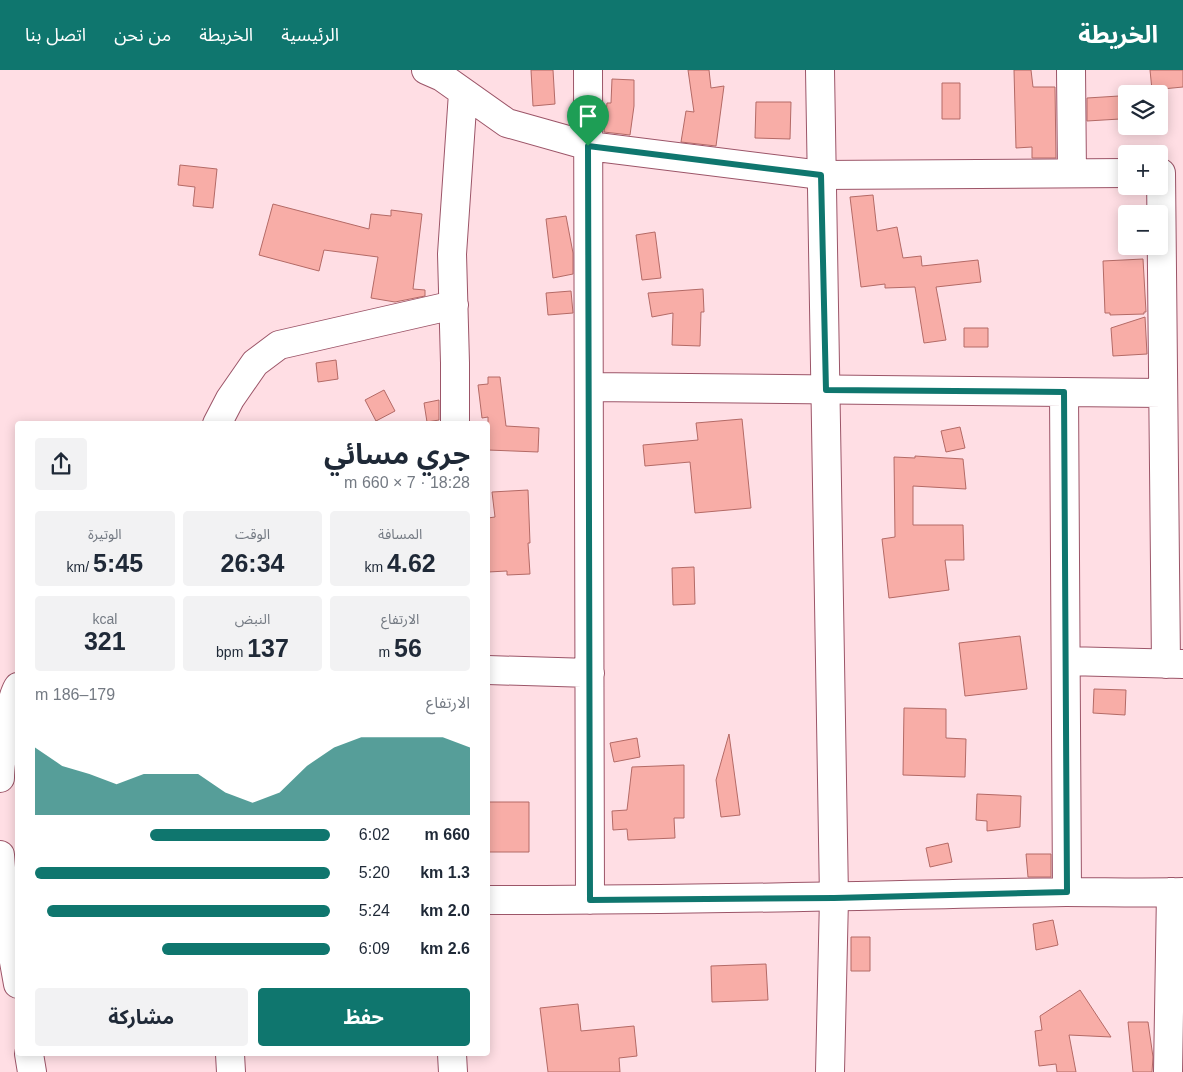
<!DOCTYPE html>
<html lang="ar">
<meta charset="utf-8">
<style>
body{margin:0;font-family:Helvetica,"Noto Sans Arabic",sans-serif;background:#f2f2f3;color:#1f2937;direction:rtl;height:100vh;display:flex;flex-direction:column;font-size:19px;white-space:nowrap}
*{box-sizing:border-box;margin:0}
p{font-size:16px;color:#747a83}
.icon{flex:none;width:28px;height:28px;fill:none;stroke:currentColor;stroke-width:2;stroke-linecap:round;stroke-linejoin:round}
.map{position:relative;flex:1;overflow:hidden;direction:ltr}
.details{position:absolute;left:15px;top:351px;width:475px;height:635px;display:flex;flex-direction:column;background:#fff;border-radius:5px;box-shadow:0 2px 12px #0003;direction:rtl}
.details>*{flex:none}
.buttons{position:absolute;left:1118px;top:15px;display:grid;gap:10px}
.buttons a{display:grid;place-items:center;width:50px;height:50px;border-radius:5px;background:#fff;box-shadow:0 2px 12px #0003;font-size:25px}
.pin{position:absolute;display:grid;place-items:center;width:42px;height:42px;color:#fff;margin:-51px -21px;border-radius:50% 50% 50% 0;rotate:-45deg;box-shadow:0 0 5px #0007}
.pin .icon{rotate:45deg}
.round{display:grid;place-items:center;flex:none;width:52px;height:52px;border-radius:5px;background:#f2f2f3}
.headline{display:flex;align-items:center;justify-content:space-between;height:85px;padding:0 20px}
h1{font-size:28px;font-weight:700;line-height:38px}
.figures{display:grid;grid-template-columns:repeat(3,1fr);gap:8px;height:85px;padding:5px 20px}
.figures div{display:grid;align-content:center;border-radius:5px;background:#f2f2f3;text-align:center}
.figures b{font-size:25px;font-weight:700}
.figures small{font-size:14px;font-weight:400}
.figures p{font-size:14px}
.chart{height:140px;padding:10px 20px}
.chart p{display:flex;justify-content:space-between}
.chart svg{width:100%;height:90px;margin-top:5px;fill:#0f766e;opacity:.7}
.cta{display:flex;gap:10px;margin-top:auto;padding:10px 20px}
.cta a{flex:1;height:58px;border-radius:5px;background:#0f766e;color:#fff;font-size:20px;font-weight:700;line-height:58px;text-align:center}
.cta a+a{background:#f2f2f3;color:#1f2937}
ul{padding:0 20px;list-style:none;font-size:16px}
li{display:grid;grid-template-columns:80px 60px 1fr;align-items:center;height:38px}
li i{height:12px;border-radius:6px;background:#0f766e}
header{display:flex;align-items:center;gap:30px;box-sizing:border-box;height:70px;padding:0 25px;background:#0f766e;color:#fff}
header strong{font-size:24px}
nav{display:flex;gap:28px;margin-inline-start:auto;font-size:18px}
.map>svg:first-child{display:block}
.building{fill:#f8ada7;stroke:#b46a66}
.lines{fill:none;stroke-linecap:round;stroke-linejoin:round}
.minor-casing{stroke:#9c5568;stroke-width:30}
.tertiary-casing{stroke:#9c5568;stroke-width:30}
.minor{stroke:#fff;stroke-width:28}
.tertiary{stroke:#fff;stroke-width:28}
.route-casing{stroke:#fff;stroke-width:10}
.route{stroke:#0f766e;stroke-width:6}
</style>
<header>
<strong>الخريطة</strong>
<nav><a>الرئيسية</a><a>الخريطة</a><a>من نحن</a><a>اتصل بنا</a></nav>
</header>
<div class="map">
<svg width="1183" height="1002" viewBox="0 0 1183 1002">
<rect width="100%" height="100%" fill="#ffdee4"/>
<path class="building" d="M 531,0 L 553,0 L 555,34 L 533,36 Z
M 688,0 L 709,0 L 711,18 L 724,16 L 716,76 L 681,72 L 686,41 L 694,42 Z
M 1014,0 L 1031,0 L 1033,17 L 1055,17 L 1056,88 L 1032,88 L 1032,77 L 1016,78 Z
M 1150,0 L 1183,0 L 1183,17 L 1152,20 Z
M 612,9 L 634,10 L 634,36 L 630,65 L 604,62 L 607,33 L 611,33 Z
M 942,13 L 960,13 L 960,49 L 942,49 Z
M 1119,26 L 1120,49 L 1087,51 L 1087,28 Z
M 756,32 L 791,32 L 790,69 L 755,68 Z
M 180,95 L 217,99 L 213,138 L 193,136 L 195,117 L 178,115 Z
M 873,125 L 877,161 L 897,157 L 903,188 L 921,186 L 922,196 L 978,190 L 981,212 L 936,217 L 946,270 L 924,273 L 915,217 L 885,218 L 885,214 L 861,217 L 850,127 Z
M 273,134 L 369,159 L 371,144 L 391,146 L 391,140 L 422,144 L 413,219 L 425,220 L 425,226 L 395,232 L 371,228 L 378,187 L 324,180 L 319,201 L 259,185 Z
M 566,146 L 573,183 L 573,204 L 553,208 L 546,149 Z
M 655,162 L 661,208 L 642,210 L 636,165 Z
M 1143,189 L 1146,242 L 1144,242 L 1144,244 L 1110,245 L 1110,243 L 1105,243 L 1103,191 Z
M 703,219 L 704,242 L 701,242 L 700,276 L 672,275 L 673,243 L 652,247 L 648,223 Z
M 571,221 L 573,243 L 548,245 L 546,223 Z
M 1145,247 L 1147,284 L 1113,286 L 1111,258 Z
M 964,258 L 988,258 L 988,277 L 964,277 Z
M 336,290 L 338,309 L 318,312 L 316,293 Z
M 488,307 L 500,307 L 506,356 L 539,358 L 538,382 L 488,380 L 488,347 L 482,348 L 478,315 L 488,314 Z
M 384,320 L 395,341 L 376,351 L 365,330 Z
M 439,330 L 439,350 L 427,352 L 424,333 Z
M 742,349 L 751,438 L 695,443 L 690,392 L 645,396 L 643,375 L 698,370 L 696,353 Z
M 960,357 L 965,378 L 946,382 L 941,361 Z
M 915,386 L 963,389 L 966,419 L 913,416 L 913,455 L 963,455 L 964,490 L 945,490 L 949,520 L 889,528 L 882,469 L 895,467 L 894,387 L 915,388 Z
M 528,420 L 530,473 L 528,473 L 530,504 L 507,505 L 507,501 L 488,502 L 488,448 L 495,447 L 492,422 Z
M 694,497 L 695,534 L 673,535 L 672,498 Z
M 1020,566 L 1027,619 L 965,626 L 959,573 Z
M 1094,619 L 1126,620 L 1125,645 L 1093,643 Z
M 904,638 L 946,639 L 946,668 L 966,669 L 965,707 L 903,705 Z
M 729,664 L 740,745 L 721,747 L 716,710 Z
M 637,668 L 640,687 L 614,692 L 610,673 Z
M 684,695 L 684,748 L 674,748 L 675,768 L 628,770 L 627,759 L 613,760 L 612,741 L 627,740 L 632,697 Z
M 977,724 L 1021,726 L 1020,757 L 987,761 L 987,751 L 976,750 Z
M 489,732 L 529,732 L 529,782 L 489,782 Z
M 948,773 L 952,792 L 930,797 L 926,778 Z
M 1026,784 L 1051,784 L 1051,807 L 1028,807 Z
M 1053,850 L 1058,875 L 1036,880 L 1033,854 Z
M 851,867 L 870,867 L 870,901 L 851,901 Z
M 766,894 L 768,930 L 712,932 L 711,896 Z
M 1080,920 L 1111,967 L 1069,965 L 1076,1002 L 1057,1002 L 1056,994 L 1039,996 L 1035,961 L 1042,960 L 1040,946 Z
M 578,934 L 581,961 L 634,956 L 637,986 L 619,988 L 620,1002 L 548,1002 L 540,938 Z
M 1128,952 L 1148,952 L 1153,987 L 1152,1002 L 1133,1002 Z"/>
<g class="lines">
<g class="minor-casing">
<path id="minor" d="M 426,0 L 442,7 L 507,53 L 589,76 L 821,105 L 1126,103
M 588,0 L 590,830
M 1071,0 L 1072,103
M 1161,103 L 1166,594
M 590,317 L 1162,323
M 1064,322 L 1067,822
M 217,354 L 230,329 L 255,293 L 279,275 L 454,235
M 455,354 L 455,293 L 452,184 L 463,23
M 1066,591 L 1183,594
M 488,600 L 590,603
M 0,708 C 0,693 10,627 18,617
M 0,785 L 4,836 L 18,914
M 488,830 C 680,831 873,825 1066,822 C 1105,822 1144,823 1183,822
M 29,984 L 32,1002
M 230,984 L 231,1002
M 452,984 L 453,1002
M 1168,1002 L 1171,822"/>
</g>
<g class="tertiary-casing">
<path id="tertiary" d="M 820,0 L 834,828 L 830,1002"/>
</g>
<use href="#minor" class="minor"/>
<use href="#tertiary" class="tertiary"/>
</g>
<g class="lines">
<g class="route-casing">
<path id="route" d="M 588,76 L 821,105 L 826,320 L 1064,322 L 1067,822 L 834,828 L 590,830 Z"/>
</g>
<use href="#route" class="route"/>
</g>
</svg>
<div class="buttons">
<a><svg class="icon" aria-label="layers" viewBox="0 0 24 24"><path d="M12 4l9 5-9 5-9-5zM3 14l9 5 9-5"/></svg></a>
<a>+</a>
<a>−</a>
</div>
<div class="pin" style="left:588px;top:76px;background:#1e9e55"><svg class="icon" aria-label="arrive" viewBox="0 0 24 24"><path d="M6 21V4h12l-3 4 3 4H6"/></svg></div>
<section class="details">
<div class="headline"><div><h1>جري مسائي</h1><p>18:28 · 7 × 660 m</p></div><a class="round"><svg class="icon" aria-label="share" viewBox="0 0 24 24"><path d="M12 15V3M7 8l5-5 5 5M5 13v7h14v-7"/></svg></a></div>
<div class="figures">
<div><p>المسافة</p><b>4.62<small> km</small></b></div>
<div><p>الوقت</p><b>26:34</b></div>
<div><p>الوتيرة</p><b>5:45<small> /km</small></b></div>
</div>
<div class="figures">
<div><p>الارتفاع</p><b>56<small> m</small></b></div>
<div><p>النبض</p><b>137<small> bpm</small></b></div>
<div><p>kcal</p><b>321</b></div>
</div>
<div class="chart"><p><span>الارتفاع</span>179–186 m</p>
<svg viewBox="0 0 160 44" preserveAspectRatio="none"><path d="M0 44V11L10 20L20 24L30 29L40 24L50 24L60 24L70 33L80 38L90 33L100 20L110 11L120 6L130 6L140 6L150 6L160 11V44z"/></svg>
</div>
<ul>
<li><b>660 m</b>6:02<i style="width:61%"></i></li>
<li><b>1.3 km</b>5:20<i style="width:100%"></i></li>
<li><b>2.0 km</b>5:24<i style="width:96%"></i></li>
<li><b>2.6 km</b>6:09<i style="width:57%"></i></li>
</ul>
<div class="cta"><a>حفظ</a><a>مشاركة</a></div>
</section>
</div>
